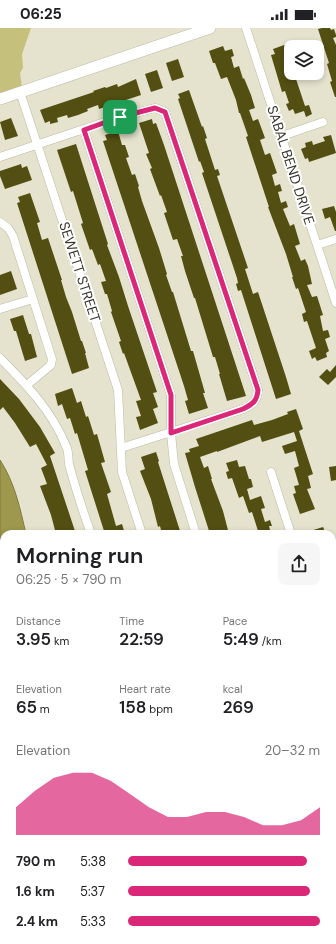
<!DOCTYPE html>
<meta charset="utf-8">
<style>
body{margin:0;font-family:"DM Sans",sans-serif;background:#f6f6f6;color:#202124;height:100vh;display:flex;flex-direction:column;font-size:15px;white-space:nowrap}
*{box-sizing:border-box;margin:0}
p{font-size:13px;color:#757577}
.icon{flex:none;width:22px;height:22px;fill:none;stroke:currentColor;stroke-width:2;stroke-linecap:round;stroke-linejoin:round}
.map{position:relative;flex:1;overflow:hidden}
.side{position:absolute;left:0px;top:502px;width:336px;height:414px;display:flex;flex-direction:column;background:#fff;border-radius:12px 12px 0 0;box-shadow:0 2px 6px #0003}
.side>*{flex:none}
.fabs{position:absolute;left:284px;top:12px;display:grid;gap:8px}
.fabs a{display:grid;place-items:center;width:40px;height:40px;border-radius:8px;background:#fff;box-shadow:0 2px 6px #0003;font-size:20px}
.pin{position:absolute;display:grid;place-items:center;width:34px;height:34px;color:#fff;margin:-17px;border-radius:8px;box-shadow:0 2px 6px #0006}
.round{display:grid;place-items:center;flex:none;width:42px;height:42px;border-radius:8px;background:#f6f6f6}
.headline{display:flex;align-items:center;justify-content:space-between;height:68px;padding:0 16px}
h1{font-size:22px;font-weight:600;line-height:30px}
.stats{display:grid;grid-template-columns:repeat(3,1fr);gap:6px;height:68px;padding:4px 16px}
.stats div{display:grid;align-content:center}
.stats b{font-size:17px;font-weight:600}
.stats small{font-size:11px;font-weight:400}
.stats p{font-size:11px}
.chart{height:112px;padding:8px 16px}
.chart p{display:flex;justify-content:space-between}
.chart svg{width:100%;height:72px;margin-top:4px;fill:#db2777;opacity:.7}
ul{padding:0 16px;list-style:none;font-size:13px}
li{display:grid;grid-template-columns:64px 48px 1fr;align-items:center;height:30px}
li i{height:10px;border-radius:5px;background:#db2777}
.status{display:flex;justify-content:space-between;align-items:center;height:28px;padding:0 20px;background:#fff;direction:ltr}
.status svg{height:11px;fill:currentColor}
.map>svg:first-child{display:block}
.green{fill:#c5c07c}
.water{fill:#9e984c;stroke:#7e7a42}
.building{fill:#534e11}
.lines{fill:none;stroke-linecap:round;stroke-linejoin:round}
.street-casing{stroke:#bbbaa4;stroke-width:9}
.secondary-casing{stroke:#bbbaa4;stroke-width:12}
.street{stroke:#fff;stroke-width:8}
.secondary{stroke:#fff;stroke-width:11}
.route-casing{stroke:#fff;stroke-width:8}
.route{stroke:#db2777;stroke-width:5}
.labels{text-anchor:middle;stroke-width:4;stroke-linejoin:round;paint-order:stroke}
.street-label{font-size:14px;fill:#35352c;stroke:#fff}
</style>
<div class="status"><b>06:25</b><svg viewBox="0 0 49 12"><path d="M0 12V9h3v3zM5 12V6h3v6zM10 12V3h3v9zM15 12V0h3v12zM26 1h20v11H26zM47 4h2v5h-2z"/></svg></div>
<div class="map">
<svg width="336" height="916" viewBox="0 0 336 916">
<rect width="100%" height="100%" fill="#e5e3cd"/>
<path class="green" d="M 0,0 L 31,0 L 22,26 L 23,40 L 20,45 L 22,60 L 0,66 Z"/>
<path class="water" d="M 0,432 C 15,455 20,480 26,506 L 4,506 L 4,594 L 0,595 Z"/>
<path class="building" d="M 322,0 L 330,0 L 331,2 L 334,1 L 336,7 L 336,9 L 333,10 L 336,17 L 336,69 L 335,69 L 330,54 L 332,53 L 327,36 L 329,35 L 318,1 Z
M 287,16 L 289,21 L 287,22 L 291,34 L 291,45 L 294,45 L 305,78 L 309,77 L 312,86 L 306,89 L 304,83 L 295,86 L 293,81 L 289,83 L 286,76 L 289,75 L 285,63 L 282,64 L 271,27 L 275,26 L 273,21 Z
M 223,18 L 225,23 L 232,21 L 234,28 L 231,29 L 234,40 L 239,38 L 243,51 L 244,50 L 251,67 L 255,80 L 249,82 L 253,93 L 258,91 L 265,110 L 260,112 L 265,127 L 270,125 L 277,145 L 272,147 L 275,158 L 280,156 L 282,163 L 278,164 L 281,175 L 286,173 L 288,179 L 283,181 L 290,198 L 294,196 L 300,216 L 295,218 L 301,233 L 305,231 L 308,238 L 312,256 L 307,257 L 312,269 L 317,268 L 323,287 L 320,288 L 323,303 L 328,302 L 330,309 L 325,311 L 329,323 L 326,325 L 327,329 L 317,333 L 315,329 L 312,331 L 309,323 L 316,320 L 307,293 L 304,294 L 302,286 L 306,284 L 298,260 L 296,261 L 292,249 L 293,249 L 286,226 L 268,179 L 269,179 L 246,109 L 248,108 L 240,85 L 239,85 L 236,72 L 227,49 L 221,51 L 215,35 L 213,35 L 209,23 Z
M 178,31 L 184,49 L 172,53 L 166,35 Z
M 157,42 L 163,60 L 151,64 L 145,46 Z
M 136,51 L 141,67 L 99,81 L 98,77 L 87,81 L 88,83 L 78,87 L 68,90 L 67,87 L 57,90 L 58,94 L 50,96 L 50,93 L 45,95 L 40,82 L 94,64 L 93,63 L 105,59 L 106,60 L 117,56 L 118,59 Z
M 189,62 L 202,99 L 203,98 L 207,110 L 205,111 L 215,142 L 218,141 L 220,147 L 217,148 L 248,240 L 245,241 L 253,266 L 258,264 L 286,349 L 291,366 L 276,371 L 241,262 L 238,263 L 236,256 L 238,255 L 237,250 L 202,145 L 204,144 L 200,133 L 199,134 L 178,71 L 180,70 L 178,66 Z
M 11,90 L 18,108 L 5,112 L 0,94 Z
M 152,91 L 153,96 L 156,95 L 164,117 L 246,368 L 227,373 L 219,346 L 220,346 L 215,329 L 213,329 L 195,270 L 194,270 L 185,243 L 181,228 L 183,228 L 177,211 L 173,212 L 164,185 L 167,184 L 161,167 L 160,168 L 150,141 L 152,140 L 146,126 L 149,125 L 139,95 Z
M 118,103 L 122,117 L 125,117 L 129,129 L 126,130 L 132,147 L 135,146 L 139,158 L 138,159 L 142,173 L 159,220 L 167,246 L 166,247 L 172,264 L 173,264 L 191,323 L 193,323 L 205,365 L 203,365 L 208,380 L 189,386 L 185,373 L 188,372 L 184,358 L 103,113 L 107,112 L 105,107 Z
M 331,107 L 336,125 L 309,134 L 308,130 L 305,131 L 301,121 L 306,119 L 305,115 L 312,113 L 313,117 L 325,113 L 323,109 Z
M 76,116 L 108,216 L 107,217 L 119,249 L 128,278 L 157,364 L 153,365 L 158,379 L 153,381 L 158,395 L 140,402 L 136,389 L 141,388 L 136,373 L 141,372 L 124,325 L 123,326 L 119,314 L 121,313 L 111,284 L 112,283 L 107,266 L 105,266 L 101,254 L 106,253 L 100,236 L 98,237 L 92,221 L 90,222 L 81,196 L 83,195 L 73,163 L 71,164 L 57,122 Z
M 21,136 L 22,140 L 27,138 L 32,152 L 5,161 L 0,148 L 0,143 Z
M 30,165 L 40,194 L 37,195 L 42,212 L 48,210 L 62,252 L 61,252 L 66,269 L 72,284 L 81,313 L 82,313 L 86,325 L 85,325 L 89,340 L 72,346 L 17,175 L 20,174 L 18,169 Z
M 334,178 L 336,184 L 336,203 L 335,203 L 330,189 L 325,191 L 322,181 Z
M 11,243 L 17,261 L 0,267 L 0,247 Z
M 23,287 L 29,306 L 31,306 L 37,329 L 25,333 L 16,303 L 14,303 L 10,291 Z
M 336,337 L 336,349 L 328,357 L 319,349 L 327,341 L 330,344 Z
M 0,351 L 19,371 L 40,399 L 55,425 L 50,428 L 76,506 L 56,506 L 51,487 L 40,458 L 47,456 L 41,440 L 47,437 L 36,416 L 30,419 L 15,395 L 3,379 L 0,382 Z
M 72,360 L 77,375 L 81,373 L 86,389 L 88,388 L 94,407 L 97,406 L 105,434 L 101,435 L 111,464 L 107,466 L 116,498 L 122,496 L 125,506 L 105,506 L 85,443 L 88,442 L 77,405 L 75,406 L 70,390 L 67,391 L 62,376 L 58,378 L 55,366 Z
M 296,381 L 303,401 L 299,403 L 313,446 L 308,448 L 311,460 L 307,461 L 315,481 L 300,486 L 293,466 L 296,465 L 294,458 L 299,457 L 294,440 L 299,438 L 295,423 L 285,426 L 282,418 L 297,413 L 294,404 L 262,414 L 260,408 L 217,424 L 217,423 L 200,429 L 204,440 L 208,438 L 212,451 L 211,451 L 223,483 L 229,506 L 210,506 L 195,459 L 185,425 L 190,424 L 189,421 L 199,418 L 196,411 L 252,392 L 254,397 L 272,392 L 288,386 L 287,384 Z
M 156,424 L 159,433 L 158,434 L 181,506 L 162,506 L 160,498 L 158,499 L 151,471 L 140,443 L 145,441 L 141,429 Z
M 237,432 L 239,439 L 245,438 L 249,451 L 251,451 L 253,459 L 247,461 L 250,472 L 261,468 L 265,480 L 261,481 L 265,494 L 270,492 L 272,498 L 269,498 L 271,506 L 259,506 L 252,484 L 249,485 L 243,468 L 239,470 L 232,450 L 228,451 L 226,444 L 229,443 L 226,435 Z
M 336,438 L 336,452 L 331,453 L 329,439 Z
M 323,499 L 326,506 L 304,506 L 304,505 Z"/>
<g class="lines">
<g class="street-casing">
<path id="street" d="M 246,0 L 336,275
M 20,64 L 118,362 L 122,444 L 142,506
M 84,102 L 171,367 L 171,405 L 174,436 L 196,506
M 282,108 L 323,94
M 0,129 L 120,89 L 155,80 L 165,84 L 258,362 C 257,373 253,377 243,381 L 121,420
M 0,194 L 8,200 L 13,208 L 52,331 L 51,337 L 27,357
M 317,217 L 336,211
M 0,281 L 33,271
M 0,330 C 26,356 52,383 66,418 C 69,423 68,430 69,436 C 75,459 83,483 91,506
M 271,444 L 291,506
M 333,612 L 336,622
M 332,895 L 336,893
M 96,912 L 97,916
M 265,916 L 277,912"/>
</g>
<g class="secondary-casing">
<path id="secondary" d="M 0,71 L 210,0
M 332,613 L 336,611
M 0,720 L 4,719"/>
</g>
<use href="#street" class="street"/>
<use href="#secondary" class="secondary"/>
</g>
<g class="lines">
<g class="route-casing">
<path id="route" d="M 155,80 L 165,84 L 258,362 C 257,373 253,376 243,381 L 171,405 L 171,367 L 84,102 L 120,89 Z"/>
</g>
<use href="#route" class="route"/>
</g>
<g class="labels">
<g class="street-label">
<text transform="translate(291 137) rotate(72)" y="5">SABAL BEND DRIVE</text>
<text transform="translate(80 244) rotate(72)" y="5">SEWETT STREET</text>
</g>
</g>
</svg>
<div class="fabs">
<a><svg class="icon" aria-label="layers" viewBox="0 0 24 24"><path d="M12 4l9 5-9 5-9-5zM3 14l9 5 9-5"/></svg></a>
</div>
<div class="pin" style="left:120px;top:89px;background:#1e9e55"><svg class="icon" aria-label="arrive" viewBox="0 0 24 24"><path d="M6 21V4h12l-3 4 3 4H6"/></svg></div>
<section class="side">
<div class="headline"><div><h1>Morning run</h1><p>06:25 · 5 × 790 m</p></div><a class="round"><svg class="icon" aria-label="share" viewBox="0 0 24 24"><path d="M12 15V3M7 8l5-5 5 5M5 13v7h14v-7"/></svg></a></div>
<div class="stats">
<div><p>Distance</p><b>3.95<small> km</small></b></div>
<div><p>Time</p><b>22:59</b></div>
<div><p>Pace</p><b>5:49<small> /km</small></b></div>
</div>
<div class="stats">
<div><p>Elevation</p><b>65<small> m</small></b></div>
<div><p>Heart rate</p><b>158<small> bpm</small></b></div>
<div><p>kcal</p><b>269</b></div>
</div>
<div class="chart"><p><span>Elevation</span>20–32 m</p>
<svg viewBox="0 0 160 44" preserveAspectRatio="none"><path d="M0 44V27L10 17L20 9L30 6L40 6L50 11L60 19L70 27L80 33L90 33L100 30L110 30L120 33L130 38L140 38L150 35L160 27V44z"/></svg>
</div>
<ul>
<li><b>790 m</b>5:38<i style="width:93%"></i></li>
<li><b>1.6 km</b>5:37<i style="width:95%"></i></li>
<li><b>2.4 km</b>5:33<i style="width:100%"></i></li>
</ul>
</section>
</div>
